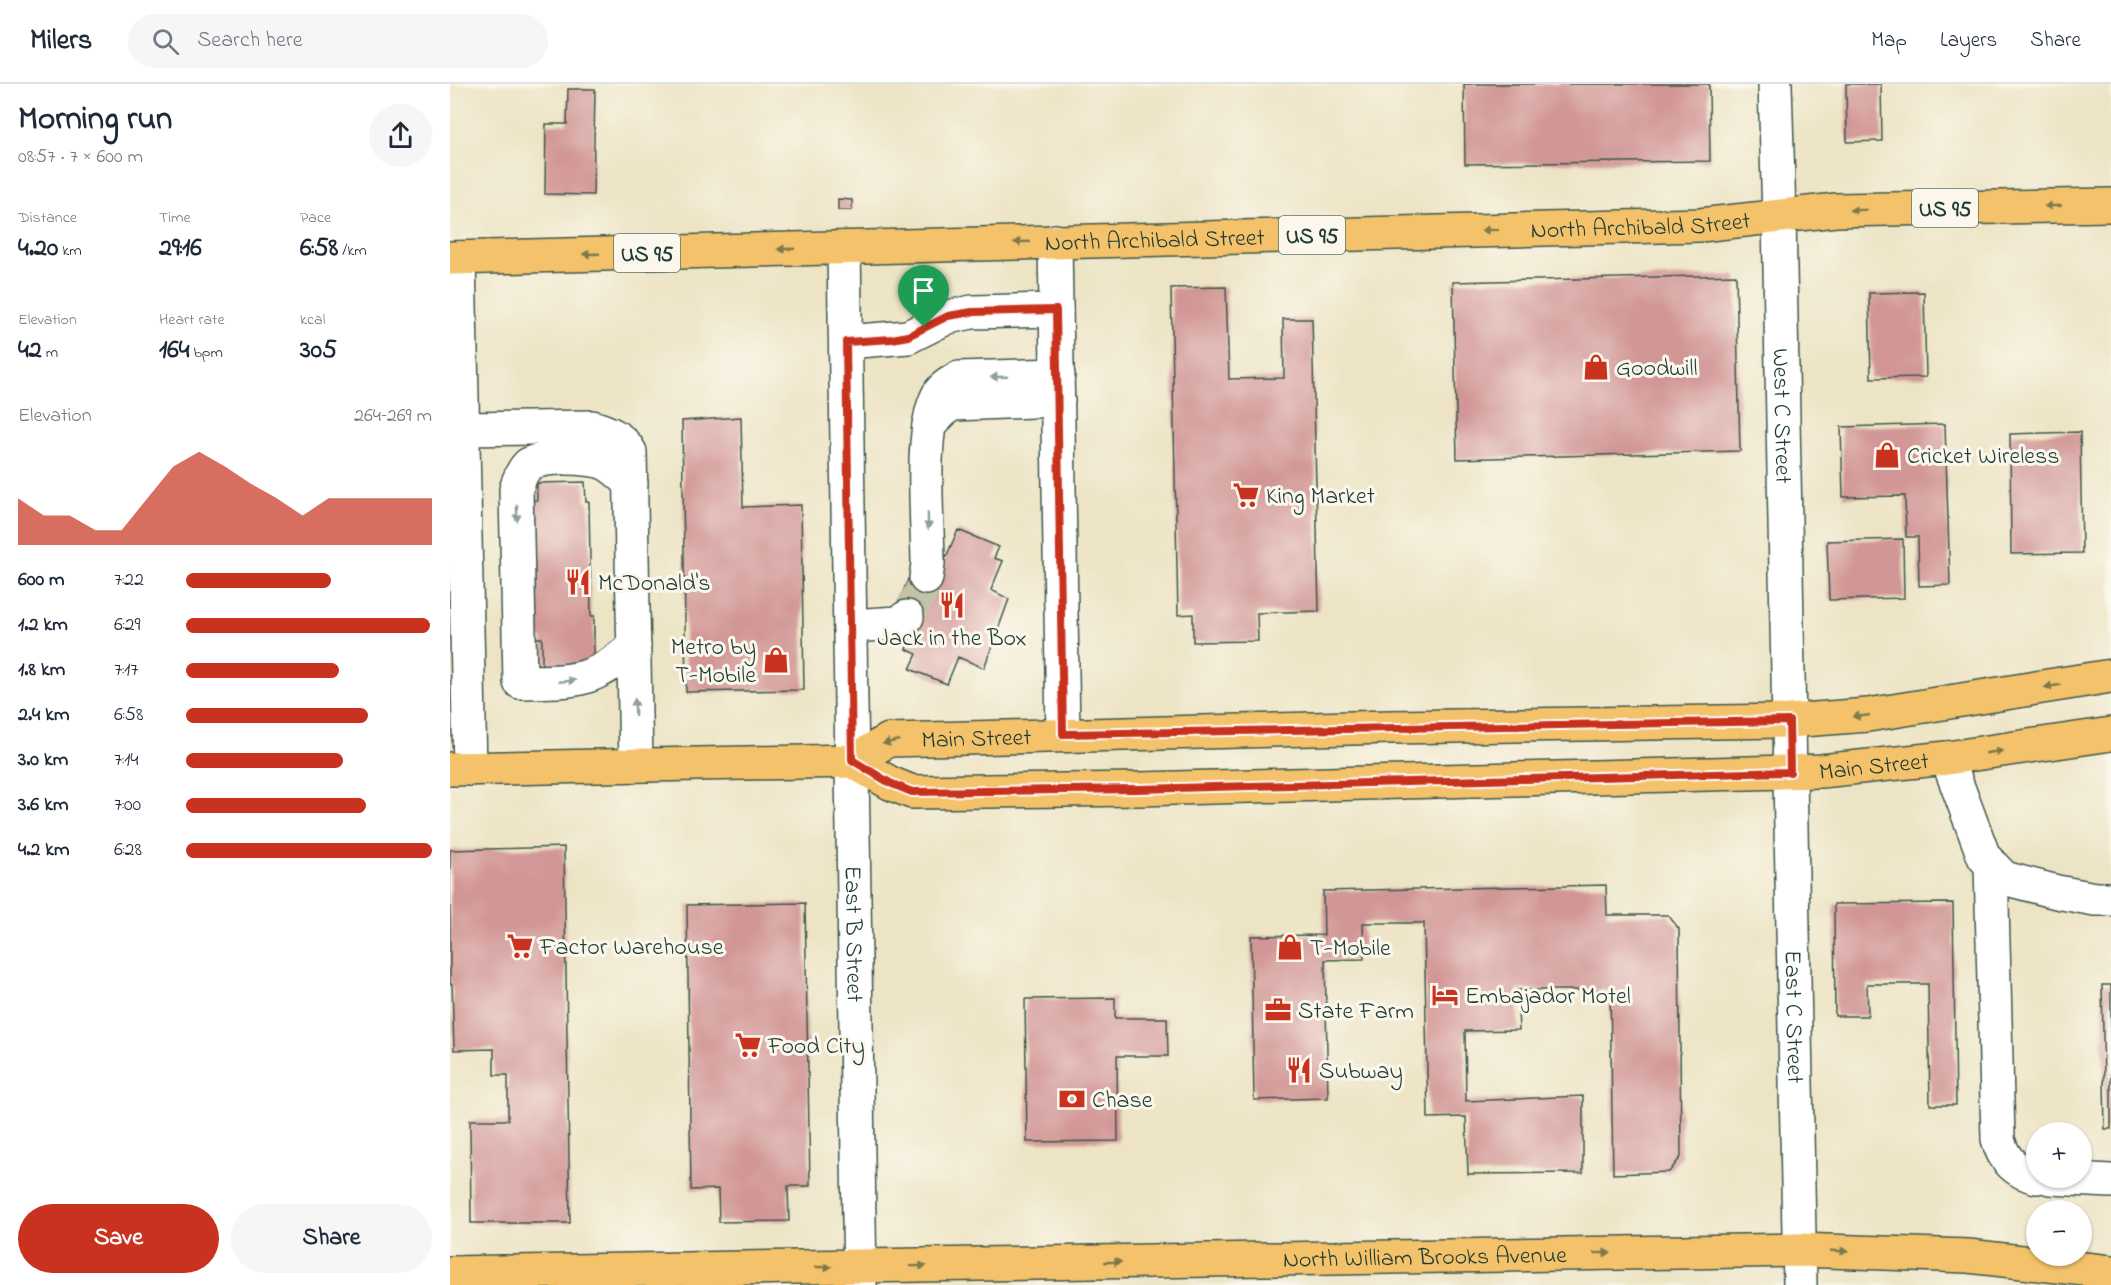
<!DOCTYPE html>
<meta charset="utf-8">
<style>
body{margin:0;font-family:"Indie Flower",sans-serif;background:#f6f6f7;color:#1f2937;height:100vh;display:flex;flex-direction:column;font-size:22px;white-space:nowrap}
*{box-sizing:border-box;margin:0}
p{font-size:20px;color:#747a83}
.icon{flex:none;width:33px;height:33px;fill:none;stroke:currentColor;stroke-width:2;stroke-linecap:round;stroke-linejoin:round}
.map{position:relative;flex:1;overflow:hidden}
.drawer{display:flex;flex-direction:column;background:#fff;width:450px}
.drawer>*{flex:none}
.buttons{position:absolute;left:1576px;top:1038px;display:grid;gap:12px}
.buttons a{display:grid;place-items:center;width:66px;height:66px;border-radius:50%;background:#fff;box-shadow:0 2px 4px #0004;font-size:30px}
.pin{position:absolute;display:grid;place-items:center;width:51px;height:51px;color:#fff;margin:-62px -26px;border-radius:50% 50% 50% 0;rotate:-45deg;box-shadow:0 0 6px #0007}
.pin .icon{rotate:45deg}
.round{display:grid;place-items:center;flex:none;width:63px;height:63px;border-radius:32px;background:#f6f6f7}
.head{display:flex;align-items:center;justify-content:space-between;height:102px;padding:0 18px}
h1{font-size:33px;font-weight:800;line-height:45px}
.metrics{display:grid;grid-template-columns:repeat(3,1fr);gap:9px;height:102px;padding:6px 18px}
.metrics div{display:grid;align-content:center}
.metrics b{font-size:26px;font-weight:800}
.metrics small{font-size:16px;font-weight:400}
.metrics p{font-size:16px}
.chart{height:168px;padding:12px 18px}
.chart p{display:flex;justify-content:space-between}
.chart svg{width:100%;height:108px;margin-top:6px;fill:#c8321e;opacity:.7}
.cta{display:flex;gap:12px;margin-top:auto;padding:12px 18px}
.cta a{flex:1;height:69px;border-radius:36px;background:#c8321e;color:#fff;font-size:24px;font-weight:800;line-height:69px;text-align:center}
.cta a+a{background:#f6f6f7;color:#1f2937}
ul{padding:0 18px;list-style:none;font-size:20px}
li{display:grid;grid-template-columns:96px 72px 1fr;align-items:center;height:45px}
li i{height:15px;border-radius:8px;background:#c8321e}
header{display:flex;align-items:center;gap:36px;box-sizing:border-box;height:84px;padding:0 30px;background:#fff;border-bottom:2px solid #e0e1e3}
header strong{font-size:28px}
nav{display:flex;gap:33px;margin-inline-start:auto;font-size:21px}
.search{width:420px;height:54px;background:#f6f6f7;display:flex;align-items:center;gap:15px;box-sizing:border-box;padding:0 21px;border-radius:33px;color:#747a83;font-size:22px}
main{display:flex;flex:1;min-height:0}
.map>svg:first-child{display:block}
.building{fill:#d19695}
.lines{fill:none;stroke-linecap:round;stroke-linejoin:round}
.minor-tunnel{stroke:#c4c3a8;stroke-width:33;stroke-dasharray:33 16;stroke-linecap:butt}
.minor-casing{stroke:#3e564a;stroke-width:36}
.major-casing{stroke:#3e564a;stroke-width:36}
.highway-casing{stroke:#3e564a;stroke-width:36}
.minor{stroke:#fff;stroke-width:33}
.major{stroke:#f3c26a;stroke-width:33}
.highway{stroke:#f3c26a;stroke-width:33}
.oneway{fill:#7e794c}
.oneway2{fill:#8f9e9a}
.route-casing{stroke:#fff;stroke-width:12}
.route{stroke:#c8321e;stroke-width:8}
.labels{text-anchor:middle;stroke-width:6;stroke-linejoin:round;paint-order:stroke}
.shield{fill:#fbf7ec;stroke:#61756b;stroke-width:1.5}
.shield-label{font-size:22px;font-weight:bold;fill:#1f3d34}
.street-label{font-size:24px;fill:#1f3d34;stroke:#fbf7ec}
.poi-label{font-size:24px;fill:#1f3d34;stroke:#fbf7ec;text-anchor:start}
</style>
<header>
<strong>Milers</strong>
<div class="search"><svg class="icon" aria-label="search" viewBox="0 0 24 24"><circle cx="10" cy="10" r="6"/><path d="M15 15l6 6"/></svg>Search here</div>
<nav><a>Map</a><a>Layers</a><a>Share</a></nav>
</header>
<main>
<section class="drawer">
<div class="head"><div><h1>Morning run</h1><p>08:57 · 7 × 600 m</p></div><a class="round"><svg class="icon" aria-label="share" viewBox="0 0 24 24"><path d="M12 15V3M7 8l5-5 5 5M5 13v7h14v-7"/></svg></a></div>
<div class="metrics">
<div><p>Distance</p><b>4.20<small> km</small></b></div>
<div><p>Time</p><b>29:16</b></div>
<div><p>Pace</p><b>6:58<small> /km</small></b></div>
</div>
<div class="metrics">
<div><p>Elevation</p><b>42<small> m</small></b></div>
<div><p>Heart rate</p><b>164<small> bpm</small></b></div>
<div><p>kcal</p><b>305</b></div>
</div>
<div class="chart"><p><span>Elevation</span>264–269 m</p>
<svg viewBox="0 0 160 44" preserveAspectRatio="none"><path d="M0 44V25L10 32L20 32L30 38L40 38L50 25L60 12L70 6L80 12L90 19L100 25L110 32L120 25L130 25L140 25L150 25L160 25V44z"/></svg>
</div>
<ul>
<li><b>600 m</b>7:22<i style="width:59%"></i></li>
<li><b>1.2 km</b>6:29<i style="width:99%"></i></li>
<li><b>1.8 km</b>7:17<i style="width:62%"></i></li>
<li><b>2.4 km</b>6:58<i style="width:74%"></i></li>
<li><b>3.0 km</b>7:14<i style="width:64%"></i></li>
<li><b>3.6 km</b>7:00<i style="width:73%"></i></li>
<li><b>4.2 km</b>6:28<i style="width:100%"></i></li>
</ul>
<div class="cta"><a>Save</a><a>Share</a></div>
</section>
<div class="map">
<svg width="1661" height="1201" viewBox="0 0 1661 1201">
<rect width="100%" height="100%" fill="#fbf7ec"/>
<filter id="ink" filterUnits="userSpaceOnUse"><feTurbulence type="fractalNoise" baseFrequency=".0167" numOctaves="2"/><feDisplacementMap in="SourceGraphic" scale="12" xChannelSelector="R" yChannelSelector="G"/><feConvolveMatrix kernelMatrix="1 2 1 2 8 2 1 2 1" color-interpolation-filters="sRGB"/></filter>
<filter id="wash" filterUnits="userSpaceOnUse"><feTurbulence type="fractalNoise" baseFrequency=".008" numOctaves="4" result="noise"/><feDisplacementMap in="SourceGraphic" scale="24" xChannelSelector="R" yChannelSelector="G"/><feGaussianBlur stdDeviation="1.35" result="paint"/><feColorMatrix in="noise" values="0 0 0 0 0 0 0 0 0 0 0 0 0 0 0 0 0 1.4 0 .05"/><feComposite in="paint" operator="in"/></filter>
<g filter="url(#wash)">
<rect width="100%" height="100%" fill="#ede4c5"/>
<g id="blocks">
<path class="building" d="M 1014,0 L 1259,0 L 1260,77 L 1015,80 Z
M 1396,0 L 1431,0 L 1432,57 L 1397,58 Z
M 118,5 L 145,5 L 143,111 L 95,110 L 96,40 L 117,40 Z
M 388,115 L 402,116 L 402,126 L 388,126 Z
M 1286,191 L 1290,367 L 1007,375 L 1003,198 Z
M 776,203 L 779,295 L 834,294 L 833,235 L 862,235 L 869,527 L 807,529 L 808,557 L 743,558 L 743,530 L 728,531 L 721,204 Z
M 1474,208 L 1476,293 L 1421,294 L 1419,209 Z
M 291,333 L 293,423 L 351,421 L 354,606 L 236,608 L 232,337 Z
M 1495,340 L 1500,501 L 1469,502 L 1468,453 L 1456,453 L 1455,412 L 1393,413 L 1391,343 Z
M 1630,348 L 1632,469 L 1561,470 L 1560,350 Z
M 135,398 L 136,418 L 139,418 L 141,532 L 144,532 L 144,579 L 92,582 L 92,554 L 85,554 L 82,417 L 87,416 L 87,399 Z
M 508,446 L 549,463 L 544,474 L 553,477 L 541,506 L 559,515 L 534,584 L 508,573 L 497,600 L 460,585 L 467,570 L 456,565 L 467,536 L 445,527 L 461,488 L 485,498 Z
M 1453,455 L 1454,514 L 1379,516 L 1377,457 Z
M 114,763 L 120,1139 L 21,1139 L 20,1036 L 58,1036 L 58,991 L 44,991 L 44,965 L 4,966 L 2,900 L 0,900 L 0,766 Z
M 1156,801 L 1157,831 L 1218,831 L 1229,845 L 1231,1073 L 1219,1088 L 1163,1090 L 1160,906 L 1067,906 L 1069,946 L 1015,947 L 1016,1017 L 1133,1012 L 1133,1089 L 1018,1090 L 1016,1033 L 978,1034 L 974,839 L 913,839 L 914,875 L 875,876 L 878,1014 L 804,1016 L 801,852 L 874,851 L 873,807 Z
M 355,819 L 360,1102 L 338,1102 L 339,1137 L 269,1138 L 268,1105 L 241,1106 L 237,821 Z
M 1503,819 L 1506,1021 L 1480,1021 L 1478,900 L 1417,900 L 1418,932 L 1385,932 L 1384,820 Z
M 1652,901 L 1661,901 L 1661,1045 L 1655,1045 Z
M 665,914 L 665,934 L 717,934 L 718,972 L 667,972 L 668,1057 L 577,1058 L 575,915 Z"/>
</g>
</g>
<g filter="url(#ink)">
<use href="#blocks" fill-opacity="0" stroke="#3e564a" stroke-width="1.5"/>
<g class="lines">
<path class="minor-tunnel" d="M 457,533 L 471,508 L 476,494"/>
<g class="minor-casing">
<g id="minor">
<path id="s1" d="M 1325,0 L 1329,132 L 1350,1201"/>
<path d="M 605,157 L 613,650"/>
<path id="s2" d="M 394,164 L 410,1201"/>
<path d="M 9,174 L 20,685"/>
<path d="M 396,258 L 458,253 L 498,233 L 522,228 L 606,226"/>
<path d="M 479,341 L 496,324 L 503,320 L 608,316"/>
<path d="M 12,345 L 142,343 C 158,348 172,353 180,368 L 186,681"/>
<path d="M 181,400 C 173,392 165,384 155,379 C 141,373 90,371 78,381 C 71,388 68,398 66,406 L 70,598 C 123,597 142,600 184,562"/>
<path d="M 476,494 L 478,480 C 478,438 468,341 490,308 C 495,301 502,298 509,294 L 608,291"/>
<path d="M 400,542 L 448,539 L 457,533"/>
<path d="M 1497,674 L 1534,773 L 1554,794 L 1607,808 L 1645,815 L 1661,815"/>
<path d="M 1541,780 L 1548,1055 C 1553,1076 1567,1089 1587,1093"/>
<path d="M 1600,1094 L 1661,1097"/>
</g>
</g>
<g class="major-casing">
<g id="major">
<path id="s3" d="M 402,677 L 440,699 L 462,708 L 689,705 L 1371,687 L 1497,674 L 1661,650"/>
<path id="s4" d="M 0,685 L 402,677 L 439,656 L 941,643 L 1339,637 L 1418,631 L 1661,592"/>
</g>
</g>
<g class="highway-casing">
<g id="highway">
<path id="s5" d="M 0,174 L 1250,141 L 1386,126 L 1661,121"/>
<path id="s6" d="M 0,1189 L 1349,1166 L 1518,1172 L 1661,1188"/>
</g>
</g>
<use href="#minor" class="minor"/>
<use href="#major" class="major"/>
<use href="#highway" class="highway"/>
</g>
<defs><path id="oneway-solid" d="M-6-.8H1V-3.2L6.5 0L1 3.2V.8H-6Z" transform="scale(1.5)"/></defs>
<g class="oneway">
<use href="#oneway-solid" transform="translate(1603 122) rotate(179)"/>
<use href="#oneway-solid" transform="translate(1408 126) rotate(179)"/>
<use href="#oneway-solid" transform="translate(1040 146) rotate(179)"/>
<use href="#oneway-solid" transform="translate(572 158) rotate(178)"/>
<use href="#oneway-solid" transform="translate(336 165) rotate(178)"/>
<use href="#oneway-solid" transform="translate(141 170) rotate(178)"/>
<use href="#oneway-solid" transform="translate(1603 602) rotate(171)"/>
<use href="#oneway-solid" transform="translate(1411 632) rotate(175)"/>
<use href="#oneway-solid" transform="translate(441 658) rotate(166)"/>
<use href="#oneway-solid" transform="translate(1544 668) rotate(-8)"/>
<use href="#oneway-solid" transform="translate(1389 1167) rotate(2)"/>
<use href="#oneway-solid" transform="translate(1152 1169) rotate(-1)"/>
<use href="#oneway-solid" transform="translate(663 1178) rotate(-1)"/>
<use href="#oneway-solid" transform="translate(468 1182) rotate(-1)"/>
<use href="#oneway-solid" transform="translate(373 1183) rotate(-1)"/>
</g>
<g class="oneway2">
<use href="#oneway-solid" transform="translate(549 293) rotate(178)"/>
<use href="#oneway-solid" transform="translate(67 429) rotate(89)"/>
<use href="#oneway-solid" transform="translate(478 437) rotate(89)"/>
<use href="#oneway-solid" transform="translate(117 597) rotate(-5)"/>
<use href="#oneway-solid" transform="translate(185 623) rotate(-91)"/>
</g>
</g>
<g class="lines" filter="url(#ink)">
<g class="route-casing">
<path id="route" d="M 606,226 L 613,650 L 1339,637 L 1340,688 L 689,705 L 462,708 L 440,699 L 402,676 L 396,258 L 442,255 L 458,252 L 498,232 L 522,228 Z"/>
</g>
<use href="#route" class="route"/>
</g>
<defs>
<g id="shop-bare" transform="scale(2.07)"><path d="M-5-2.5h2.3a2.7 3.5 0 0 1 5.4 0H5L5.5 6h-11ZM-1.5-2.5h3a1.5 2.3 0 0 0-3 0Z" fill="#c8321e" stroke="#fbf7ec" stroke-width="2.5" paint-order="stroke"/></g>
<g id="supermarket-bare" transform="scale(2.07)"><path d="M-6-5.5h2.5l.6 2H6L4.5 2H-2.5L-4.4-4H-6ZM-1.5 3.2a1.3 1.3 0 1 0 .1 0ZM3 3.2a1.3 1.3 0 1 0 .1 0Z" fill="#c8321e" stroke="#fbf7ec" stroke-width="2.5" paint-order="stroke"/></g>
<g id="restaurant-bare" transform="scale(2.07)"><path d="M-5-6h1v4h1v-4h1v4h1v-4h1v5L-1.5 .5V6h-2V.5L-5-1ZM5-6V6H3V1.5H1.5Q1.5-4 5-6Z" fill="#c8321e" stroke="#fbf7ec" stroke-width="2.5" paint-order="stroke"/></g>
<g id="hotel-bare" transform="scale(2.07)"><path d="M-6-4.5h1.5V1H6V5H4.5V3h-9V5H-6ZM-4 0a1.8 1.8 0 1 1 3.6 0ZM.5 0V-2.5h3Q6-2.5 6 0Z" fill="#c8321e" stroke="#fbf7ec" stroke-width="2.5" paint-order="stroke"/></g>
<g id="office-bare" transform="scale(2.07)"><path d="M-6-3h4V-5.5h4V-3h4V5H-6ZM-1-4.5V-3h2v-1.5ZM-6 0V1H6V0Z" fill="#c8321e" stroke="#fbf7ec" stroke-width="2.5" paint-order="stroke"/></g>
<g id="bank-bare" transform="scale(2.07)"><path d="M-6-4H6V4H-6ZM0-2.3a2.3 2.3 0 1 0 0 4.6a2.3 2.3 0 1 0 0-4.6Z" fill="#c8321e" stroke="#fbf7ec" stroke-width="2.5" paint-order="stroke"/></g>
</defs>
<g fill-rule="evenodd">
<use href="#shop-bare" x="1146" y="283"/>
<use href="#shop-bare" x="1437" y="371"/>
<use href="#supermarket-bare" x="796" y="411"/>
<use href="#restaurant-bare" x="128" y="498"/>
<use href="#restaurant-bare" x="502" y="521"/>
<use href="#shop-bare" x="326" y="576"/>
<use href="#supermarket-bare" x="70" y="862"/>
<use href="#shop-bare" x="840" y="863"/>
<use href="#hotel-bare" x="995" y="911"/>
<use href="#office-bare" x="828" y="926"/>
<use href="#supermarket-bare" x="298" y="961"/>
<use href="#restaurant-bare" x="849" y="986"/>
<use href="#bank-bare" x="622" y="1015"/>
</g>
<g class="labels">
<g class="shield">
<rect x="1462" y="105" width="66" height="38" rx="4.5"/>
<rect x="829" y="132" width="66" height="38" rx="4.5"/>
<rect x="164" y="150" width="66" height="38" rx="4.5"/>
</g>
<g class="shield-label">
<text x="1495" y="132">US 95</text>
<text x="862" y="159">US 95</text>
<text x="197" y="177">US 95</text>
</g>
<g class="street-label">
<text dy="8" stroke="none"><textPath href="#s5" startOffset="1191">North Archibald Street</textPath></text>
<text dy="8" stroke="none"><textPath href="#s5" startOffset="705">North Archibald Street</textPath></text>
<text dy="8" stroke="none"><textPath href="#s1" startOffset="332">West C Street</textPath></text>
<text dy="8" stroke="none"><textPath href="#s4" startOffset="532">Main Street</textPath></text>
<text dy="8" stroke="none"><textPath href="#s3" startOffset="1030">Main Street</textPath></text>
<text dy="8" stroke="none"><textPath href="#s2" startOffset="686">East B Street</textPath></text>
<text dy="8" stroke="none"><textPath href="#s1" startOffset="933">East C Street</textPath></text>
<text dy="8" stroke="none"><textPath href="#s6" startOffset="975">North William Brooks Avenue</textPath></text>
</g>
<g class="poi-label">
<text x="1166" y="291">Goodwill</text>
<text x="1457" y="379">Cricket Wireless</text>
<text x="816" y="419">King Market</text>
<text x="148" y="506">McDonald's</text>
<text x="502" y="561" text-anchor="middle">Jack in the Box</text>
<text x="306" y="570" text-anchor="end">Metro by<tspan x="306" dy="28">T-Mobile</tspan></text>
<text x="90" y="870">Factor Warehouse</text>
<text x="860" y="871">T-Mobile</text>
<text x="1015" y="919">Embajador Motel</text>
<text x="848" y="934">State Farm</text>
<text x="318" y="969">Food City</text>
<text x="869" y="994">Subway</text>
<text x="642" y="1023">Chase</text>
</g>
</g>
</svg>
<div class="buttons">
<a>+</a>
<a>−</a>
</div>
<div class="pin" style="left:474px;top:243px;background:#1e9e55"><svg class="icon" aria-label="arrive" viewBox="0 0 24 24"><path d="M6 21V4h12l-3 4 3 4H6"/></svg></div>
</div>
</main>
